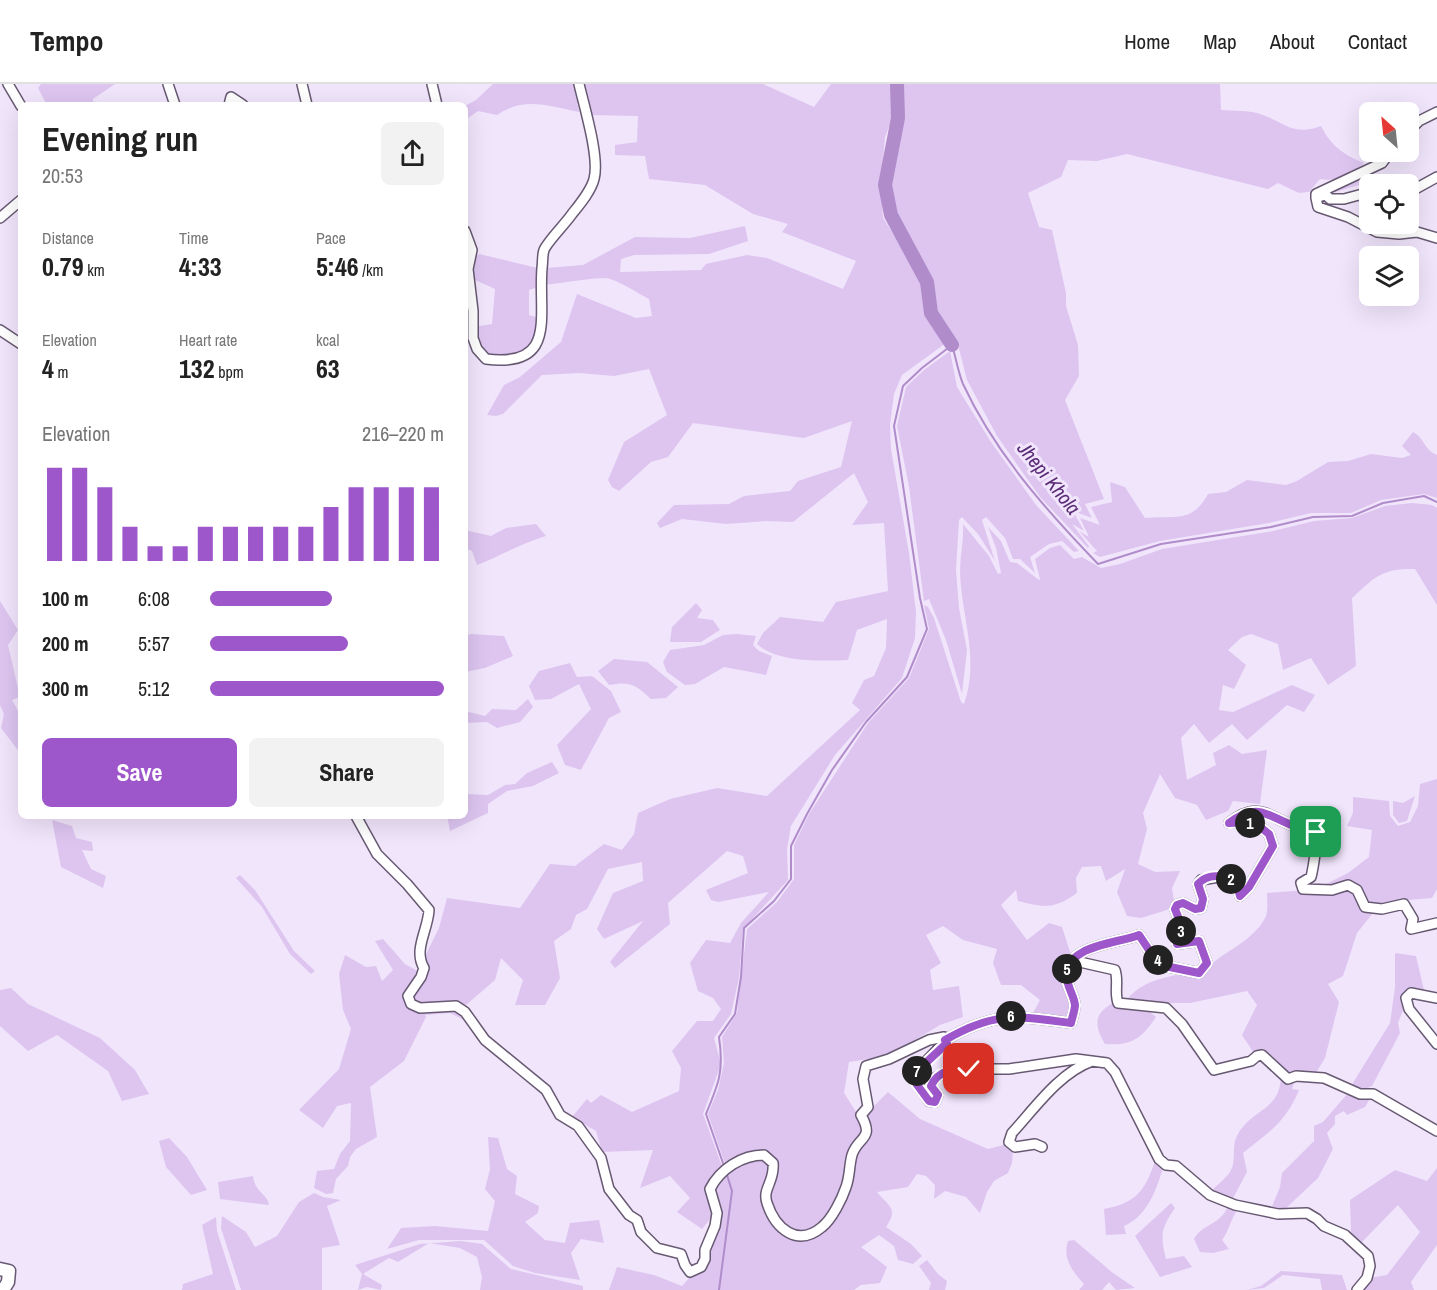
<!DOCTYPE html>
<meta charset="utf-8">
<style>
body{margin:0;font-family:"Archivo Narrow",sans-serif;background:#f2f2f2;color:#222;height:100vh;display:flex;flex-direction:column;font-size:22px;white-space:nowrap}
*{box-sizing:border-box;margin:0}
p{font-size:20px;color:#767676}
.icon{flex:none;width:33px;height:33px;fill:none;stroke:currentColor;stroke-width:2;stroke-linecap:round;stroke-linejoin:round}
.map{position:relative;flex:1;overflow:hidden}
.sheet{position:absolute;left:18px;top:18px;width:450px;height:717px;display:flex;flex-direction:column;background:#fff;border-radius:9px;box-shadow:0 6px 24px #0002}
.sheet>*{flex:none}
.needle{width:39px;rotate:333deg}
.tools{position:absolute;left:1359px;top:18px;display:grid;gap:12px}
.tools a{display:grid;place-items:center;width:60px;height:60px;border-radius:9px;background:#fff;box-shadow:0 6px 24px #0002;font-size:30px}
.pin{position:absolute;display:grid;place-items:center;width:51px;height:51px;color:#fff;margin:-26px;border-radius:12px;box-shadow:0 3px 9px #0006}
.km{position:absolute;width:30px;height:30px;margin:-15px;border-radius:50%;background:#222;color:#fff;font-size:16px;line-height:30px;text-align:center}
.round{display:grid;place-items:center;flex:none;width:63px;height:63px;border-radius:9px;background:#f2f2f2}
.headline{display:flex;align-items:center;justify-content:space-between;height:102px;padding:0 24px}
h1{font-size:33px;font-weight:800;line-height:45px}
.figures{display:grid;grid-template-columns:repeat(3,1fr);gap:9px;height:102px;padding:6px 24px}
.figures div{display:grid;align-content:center}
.figures b{font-size:26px;font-weight:800}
.figures small{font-size:16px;font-weight:400}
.figures p{font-size:16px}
.chart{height:168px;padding:12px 24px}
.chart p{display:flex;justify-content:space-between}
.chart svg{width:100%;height:108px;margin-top:6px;stroke:#9e57cb;stroke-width:6}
.button{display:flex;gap:12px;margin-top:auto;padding:12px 24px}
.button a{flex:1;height:69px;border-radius:9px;background:#9e57cb;color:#fff;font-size:24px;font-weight:800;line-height:69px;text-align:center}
.button a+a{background:#f2f2f2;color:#222}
ul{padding:0 24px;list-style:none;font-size:20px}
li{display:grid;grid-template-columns:96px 72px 1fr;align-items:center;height:45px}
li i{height:15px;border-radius:8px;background:#9e57cb}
header{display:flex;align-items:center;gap:36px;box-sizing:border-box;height:84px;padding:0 30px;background:#fff;border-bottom:2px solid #e0e0e0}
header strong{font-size:28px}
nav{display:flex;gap:33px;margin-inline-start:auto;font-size:21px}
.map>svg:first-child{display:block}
.green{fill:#ddc5f0}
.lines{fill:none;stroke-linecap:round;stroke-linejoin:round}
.stream{stroke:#b08cca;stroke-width:2}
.river{stroke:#b08cca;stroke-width:14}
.minor-casing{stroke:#675972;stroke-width:12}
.major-casing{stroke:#675972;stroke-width:15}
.minor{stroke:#fff;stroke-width:9}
.major{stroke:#fff;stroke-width:12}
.route-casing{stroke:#fff;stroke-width:12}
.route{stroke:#9e57cb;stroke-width:8}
.labels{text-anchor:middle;stroke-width:6;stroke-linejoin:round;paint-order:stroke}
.water-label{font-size:20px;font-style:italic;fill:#592a75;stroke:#f1e5fc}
</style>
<header>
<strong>Tempo</strong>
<nav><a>Home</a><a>Map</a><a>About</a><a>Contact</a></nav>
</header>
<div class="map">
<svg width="1437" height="1206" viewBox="0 0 1437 1206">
<rect width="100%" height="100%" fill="#f1e5fc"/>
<path class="green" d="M 41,0 L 115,0 L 93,15 L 93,21 L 47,21 L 38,4 Z
M 493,0 L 574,0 L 579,28 C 549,22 524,12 497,31 L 478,27 L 465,36 L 465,22 L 476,16 Z
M 581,0 L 763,0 L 814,23 L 831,0 L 891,0 L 893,32 L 885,53 L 881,100 L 883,134 L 912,179 L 921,198 L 926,230 L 946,259 L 902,291 L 894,310 L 890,341 L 891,365 L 909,469 L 916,528 L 915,554 L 902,594 L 835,671 L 791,742 L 787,765 L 788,796 L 743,845 L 739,894 L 731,930 L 714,954 L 721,980 L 703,1030 L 723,1085 L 713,1091 L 706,1104 C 708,1113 713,1119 715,1129 L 702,1145 L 677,1128 L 690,1114 L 670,1092 L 640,1104 L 653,1066 L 602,1068 L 596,1047 L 572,1033 L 587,1015 L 591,1019 L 601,1011 L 632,1028 L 679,1007 L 681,984 L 672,967 L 697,937 L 713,937 L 721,925 L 713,914 L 698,907 L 690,879 L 706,856 L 730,859 L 741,839 L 769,808 L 718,818 L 711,816 L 706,806 L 748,789 L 743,772 L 727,767 L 668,819 L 670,840 L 615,884 L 610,878 L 643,837 L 604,855 L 597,845 L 613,809 L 643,797 L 642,778 L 608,785 L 587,825 L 576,831 L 571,845 L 554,857 L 560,894 L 545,921 L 515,921 L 523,896 L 501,874 L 495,896 L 466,921 L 450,918 L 419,920 L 413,914 L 423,876 L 439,844 L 447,814 L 520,824 L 550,780 L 575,782 L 604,760 L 622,766 L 634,750 L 638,729 L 670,715 L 717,704 L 767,712 L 860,626 L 852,619 L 864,596 L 874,592 L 886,564 L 887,535 L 857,546 L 848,576 C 822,577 777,579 757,560 L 763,549 L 780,533 L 823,538 L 836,518 L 888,507 L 884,439 L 852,441 L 868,418 L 854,389 L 793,438 L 766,437 L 726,440 L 682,435 L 660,444 L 657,439 L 674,421 L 729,420 L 744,412 L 790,407 L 798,397 L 841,383 L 852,337 L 804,354 L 693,339 L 668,373 L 651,378 L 619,407 L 612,403 L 608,396 L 624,358 L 667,331 L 649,285 L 614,292 L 579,289 L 542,291 L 503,330 L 496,332 L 487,331 L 504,301 L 520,293 L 561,258 L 577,210 L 636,234 L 652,232 L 649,215 C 637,209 623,199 610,195 C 597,192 560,200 543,201 L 546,184 L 583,181 L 635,153 L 690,154 L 745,142 L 748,157 L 709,170 L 634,171 L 621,175 L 620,188 L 701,186 L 706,180 L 747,171 L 767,174 L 843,205 L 856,177 L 782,148 L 788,140 L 753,130 L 705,101 L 649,95 L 645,72 L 615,71 L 615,61 L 637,58 L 638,32 L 590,31 Z
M 903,0 L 1220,0 L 1221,26 C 1234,27 1252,26 1263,31 C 1287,40 1294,52 1321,42 C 1331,62 1344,71 1364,79 C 1353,92 1336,98 1320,95 L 1309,108 L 1299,109 L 1278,99 L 1268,105 L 1127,70 L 1097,77 L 1068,76 L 1061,93 L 1028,109 L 1039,143 L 1052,146 L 1066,209 L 1066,222 L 1078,261 L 1079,292 L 1065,316 L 1104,415 L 1085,420 L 1092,434 L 1073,427 L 1084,447 L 1072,440 L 1089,462 L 1088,464 L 1040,413 L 997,352 L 967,296 L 957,257 L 934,226 L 929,195 L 895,129 L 887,98 L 892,67 L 902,32 Z
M 1370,91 L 1396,94 L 1393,100 L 1366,99 L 1328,110 C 1338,99 1356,92 1370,91 Z
M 479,170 L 538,184 L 538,203 L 529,206 L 529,231 L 542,235 L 535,259 L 523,271 L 490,274 L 479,263 L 473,243 L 492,240 L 495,205 L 471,194 L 472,176 Z
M 950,267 L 957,303 L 991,358 L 1036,421 L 1079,467 L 1074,468 L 1062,457 L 1049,460 L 1030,473 L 1035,489 L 1020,475 L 1013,475 L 1005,454 L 986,433 L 982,436 L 995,477 L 978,450 L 962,433 L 959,436 L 956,486 L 959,524 L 967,566 L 962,610 L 946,556 L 929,515 L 924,517 L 909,403 L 897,342 L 906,303 L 924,286 Z
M 1413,348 C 1425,354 1423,365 1437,371 L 1437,414 L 1424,410 L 1381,416 L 1351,429 L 1311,429 L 1269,439 L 1160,457 L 1100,473 L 1093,469 L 1097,467 L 1079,447 L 1089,453 L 1080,434 L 1100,441 L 1091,423 L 1112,418 L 1110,398 L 1125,403 L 1145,434 C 1174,431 1192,440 1208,410 L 1226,408 L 1247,396 L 1286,401 L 1297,397 L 1328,378 L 1348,377 L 1371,370 L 1402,374 L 1411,371 L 1402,362 Z
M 1412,419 L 1432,421 L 1437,424 L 1437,521 L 1415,485 C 1382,484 1375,493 1352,514 L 1356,582 L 1328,601 L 1311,574 L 1283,586 L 1278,560 L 1251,550 L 1242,553 L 1228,566 L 1246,581 L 1234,605 L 1223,601 L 1219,626 L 1233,628 L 1292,601 L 1315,611 L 1304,628 L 1287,621 L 1247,656 L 1232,640 L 1209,659 L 1194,640 L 1181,654 L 1187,696 L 1216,681 L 1213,669 L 1229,661 L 1242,670 L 1267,666 L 1260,720 L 1233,717 L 1228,727 L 1206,736 L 1197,721 L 1175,714 L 1160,690 L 1143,729 L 1147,745 L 1138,780 L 1155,788 L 1180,787 L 1172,804 L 1174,817 L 1170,825 L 1141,834 L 1127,832 L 1117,808 L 1125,785 L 1106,797 L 1101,782 L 1082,783 L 1076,794 L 1077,809 C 1054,825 1045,824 1018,817 L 1016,806 L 1001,821 L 1027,856 L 1049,839 L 1062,843 L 1071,871 C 1053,894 1072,901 1073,922 C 1073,927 1070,932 1069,937 L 1032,931 L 1040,916 L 1021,901 L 1001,901 L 993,879 L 997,865 L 963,856 L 943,842 L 926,851 L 941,879 L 930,886 L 933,906 L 959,902 L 963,933 L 940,941 L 888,972 L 849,978 L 844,1009 L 865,1042 L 844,1105 L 821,1142 L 812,1147 L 795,1150 L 785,1146 L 767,1116 C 773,1095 784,1086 767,1068 L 750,1068 L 726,1083 L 708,1030 L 718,1006 L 724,979 L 722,953 L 737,929 L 747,845 L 777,818 L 794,795 L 794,761 L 809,730 L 868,639 L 909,594 L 929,545 L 924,521 L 928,523 L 934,534 L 961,618 L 964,620 C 980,574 961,532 960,487 C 960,471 964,456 963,440 L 989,472 L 998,490 L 1001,489 L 996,464 L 988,443 L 1001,457 L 1010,478 L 1017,479 L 1039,496 L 1040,495 L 1035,475 L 1050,464 L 1060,461 L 1074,475 L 1082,473 L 1101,484 L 1120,480 L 1162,465 L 1273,447 L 1314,437 L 1352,434 L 1385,422 Z
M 536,440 L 546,452 C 521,459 501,472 477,481 L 472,467 L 465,464 L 465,446 L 491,452 L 506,444 Z
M 0,517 L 18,546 L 8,561 L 20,613 L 12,616 L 21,632 L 21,670 L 1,644 L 4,630 L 0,621 Z
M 696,519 L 702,526 L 697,534 L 713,536 L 720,546 L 701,558 L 670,558 L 672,543 Z
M 471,550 L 504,552 L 513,572 L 485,584 L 465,588 L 465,552 Z
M 737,550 L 756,552 L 753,561 L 759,567 L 772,572 L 766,591 L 724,583 L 695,600 L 685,601 L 667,588 L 663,578 L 670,566 L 704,561 L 723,551 Z
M 614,575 L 647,578 L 678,603 L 666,614 L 651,615 C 635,600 630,597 609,601 L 598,587 Z
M 570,579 L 577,593 L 592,592 L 611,607 L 621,628 L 609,634 L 581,686 L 565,681 L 557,661 L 591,625 L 579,600 L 551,615 L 535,616 L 529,602 L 539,587 Z
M 528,615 L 533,623 L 520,638 L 497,644 L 487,638 L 465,639 L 465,627 L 485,632 L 492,625 L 516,626 Z
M 552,678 L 559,689 L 533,702 L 507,707 L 488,720 L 488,729 L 450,747 L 447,732 L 465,732 L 466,710 L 488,711 L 505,701 L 515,700 L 527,689 Z
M 1437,695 L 1437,805 L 1432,814 L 1397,817 L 1386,823 L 1367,821 L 1359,805 L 1318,804 L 1348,789 L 1369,773 L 1372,746 L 1347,742 L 1353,729 L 1353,713 L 1389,717 L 1390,732 L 1398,742 L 1410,738 L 1418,722 L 1420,700 Z
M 1415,712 L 1407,737 L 1399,739 L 1393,731 L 1393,717 L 1403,719 Z
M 52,736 L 72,742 L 76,754 L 92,758 L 93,767 L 82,766 L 91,785 L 106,792 L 103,804 L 61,783 Z
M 240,791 L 255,806 L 294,867 L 315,887 L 311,890 L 290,870 L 262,823 L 236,794 Z
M 1348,803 C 1361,810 1358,820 1373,829 L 1357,849 L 1343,892 L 1328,900 L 1339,918 L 1325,974 L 1314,992 L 1287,994 L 1255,971 L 1242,951 L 1257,921 L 1247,907 L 1190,919 L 1125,919 C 1136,897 1178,887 1201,891 C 1218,868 1253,860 1266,832 C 1268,826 1267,815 1267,809 Z
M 383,855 L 405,880 L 419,888 L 409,921 L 456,924 L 470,939 L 450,929 L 425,931 L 426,933 L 404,977 L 370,1003 L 377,1053 L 356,1065 L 350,1073 L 348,1082 L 336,1095 L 333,1109 L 326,1110 L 314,1104 L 317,1087 L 334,1085 L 340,1070 L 350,1057 L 351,1019 L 337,1022 L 323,1044 L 299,1026 L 339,985 L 351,945 L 343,926 L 339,890 L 345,871 L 366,883 L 376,882 L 382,897 L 393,886 L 375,857 Z
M 1395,869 L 1416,872 L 1424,906 L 1414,904 L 1401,911 L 1401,918 L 1405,921 L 1398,939 L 1400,949 L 1372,1002 L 1361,1007 L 1351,1002 L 1390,939 L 1395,903 Z
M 11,904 L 28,920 L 100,954 L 135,986 L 149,1010 L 122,1017 L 108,987 L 57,951 L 28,967 L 0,942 L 0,906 Z
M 1115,918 L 1145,924 L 1156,933 C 1142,954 1132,962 1105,960 C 1094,941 1093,929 1115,918 Z
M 1281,992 L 1296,994 L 1292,1005 L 1299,1006 C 1286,1038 1269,1048 1243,1069 L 1247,1088 L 1231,1118 L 1211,1107 C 1217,1101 1227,1094 1231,1086 C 1236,1077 1232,1063 1236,1054 C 1250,1024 1280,1029 1281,992 Z
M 888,1008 L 920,1035 L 988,1065 L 1007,1060 L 1013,1065 L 1012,1079 L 1008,1089 L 994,1097 L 987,1108 L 980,1129 L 966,1113 L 945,1107 L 934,1115 L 935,1101 L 926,1092 L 917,1090 L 908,1103 L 877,1108 C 889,1123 899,1124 886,1143 L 911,1160 L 922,1172 L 913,1180 L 898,1176 L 894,1162 L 879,1151 L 861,1163 L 887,1183 L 880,1199 L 861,1201 L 854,1206 L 609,1206 L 617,1183 L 654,1191 L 682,1202 L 692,1191 L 715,1150 L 712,1107 L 715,1098 L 750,1074 L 767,1076 L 772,1083 L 763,1110 L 788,1151 L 827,1142 L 854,1070 L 870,1051 L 869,1039 L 865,1031 Z
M 1348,1009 L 1371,1013 L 1365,1023 L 1347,1031 L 1344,1027 L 1335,1032 L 1335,1040 L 1327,1049 L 1333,1065 L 1318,1094 L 1283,1127 L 1271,1125 L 1280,1103 L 1282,1089 L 1314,1057 L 1314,1042 L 1323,1038 Z
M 488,1053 L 498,1054 L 507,1085 L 517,1092 L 515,1110 L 539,1122 L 538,1129 L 525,1138 L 545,1156 L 565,1159 L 570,1139 L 599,1136 L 604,1159 L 581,1155 L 571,1169 L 580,1196 L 535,1189 L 513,1182 L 484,1156 L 419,1156 L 387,1165 L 401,1144 L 435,1142 L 488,1147 L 495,1117 L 485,1105 L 490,1085 Z
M 169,1054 L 187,1073 L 207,1106 L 191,1111 L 166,1083 L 159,1057 Z
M 1155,1077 L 1163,1084 C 1156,1107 1147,1132 1124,1142 L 1126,1150 L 1106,1151 L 1104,1125 C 1136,1119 1145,1107 1155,1077 Z
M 1437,1084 L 1437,1161 L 1411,1198 L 1414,1206 L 1359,1206 L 1370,1194 L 1387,1191 L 1420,1148 L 1398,1121 L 1361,1159 L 1351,1148 L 1350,1116 L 1395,1086 L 1427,1097 Z
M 253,1092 C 255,1109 267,1109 269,1121 L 220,1115 L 218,1098 Z
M 314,1109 L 323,1113 L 341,1116 L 327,1122 L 340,1161 L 322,1164 L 322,1206 L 241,1206 L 221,1144 L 222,1132 L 246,1148 L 255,1163 L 277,1152 L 299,1118 Z
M 1171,1119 L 1175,1124 C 1161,1144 1160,1151 1166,1175 L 1184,1172 L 1192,1183 L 1160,1193 L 1135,1152 Z
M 1228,1122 L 1238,1125 C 1230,1136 1230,1145 1222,1156 L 1229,1165 L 1213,1169 L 1200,1168 L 1194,1155 C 1203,1139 1220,1142 1228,1122 Z
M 216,1133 L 217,1147 L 236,1206 L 182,1206 L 183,1200 L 213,1190 L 202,1141 Z
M 1074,1156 L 1113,1189 L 1135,1204 L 1116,1206 L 1109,1198 L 1102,1206 L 1079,1206 L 1084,1200 C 1073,1188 1062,1174 1068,1157 Z
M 461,1157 L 482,1160 L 511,1185 L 583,1202 L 583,1206 L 480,1206 L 482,1193 L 477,1173 L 460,1164 L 429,1159 L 398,1178 L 389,1174 L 363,1190 L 382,1201 L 381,1206 L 367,1203 L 358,1206 L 362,1190 L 355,1181 L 420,1160 Z
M 927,1176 L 938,1190 L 947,1197 L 945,1206 L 929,1206 L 931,1199 L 919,1182 Z
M 1281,1187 L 1342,1191 L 1347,1206 L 1322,1206 L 1320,1195 L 1283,1191 L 1264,1204 L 1247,1206 L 1261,1202 Z"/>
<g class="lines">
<path class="stream" d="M 724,1082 L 706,1030 C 719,999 724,987 719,953 L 735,930 L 741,893 L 744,844 L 774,817 L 791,795 L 791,762 L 807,730 L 832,686 L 866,638 L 907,593 L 927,545 L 920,514 L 894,342 L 903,302 L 922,284 L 952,261 C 956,274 958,288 963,300 C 995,369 1046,426 1098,480 L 1161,460 L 1271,443 L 1313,433 L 1352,432 L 1383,419 L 1424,412 L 1437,418
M 719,1206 L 732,1107 L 727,1091"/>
<path class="river" d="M 897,0 L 898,34 L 885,101 L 891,131 L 927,198 L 931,229 L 952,261"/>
<g class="minor-casing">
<path id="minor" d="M 8,0 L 21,22
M 168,0 L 175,21
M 302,0 L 307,21
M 432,0 L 437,21
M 229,21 L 231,13 L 243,21
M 1408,48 L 1419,37 L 1437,28
M 1408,109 L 1437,93
M 1318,113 L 1326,111 L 1330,115 L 1344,115 L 1370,108
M 1316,114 L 1318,123 L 1348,133 L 1377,148 L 1399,150 L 1417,148 L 1437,154
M 1316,114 L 1316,110 L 1382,79 L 1390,68
M 0,134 L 21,116
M 465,147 L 472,166 L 468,185 L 473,227 L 473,254 L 477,265 L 486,275 C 558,284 538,232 542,184 C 543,178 542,172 544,166 C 547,158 566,139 572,130 C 580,120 591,107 594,95 C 600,74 584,22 579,0
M 0,246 L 21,260
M 356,732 L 377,770 L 407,800 L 429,826 C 428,846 413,866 424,884 L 421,893 L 408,912 L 411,920 L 420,924 L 456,922 L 465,928 L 485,956 L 546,1006 L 560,1031 L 578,1042 L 601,1074 L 609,1105 L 629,1131 L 637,1136 L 641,1148 L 657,1164 L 681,1170 L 685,1181 L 690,1188 L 701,1183 L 705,1175 L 705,1166 L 715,1142 L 717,1129 L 710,1105 C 720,1085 742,1071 764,1071 L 773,1079 C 775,1098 762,1104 767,1119 C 775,1144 797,1164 822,1143 C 832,1135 842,1115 846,1103 C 850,1092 849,1082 852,1071 C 858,1052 875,1056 861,1031 L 868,1023 L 863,995 L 866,982 L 889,975 L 929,956 L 944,953 L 947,959 L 939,964 L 915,989 L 915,997 L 929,1017 L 935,1018 L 938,1011 L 931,1002 L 935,994 L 951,985 L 1009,985 L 1076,975 L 1107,979 L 1115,988 L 1159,1075 L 1166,1081 L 1176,1082 L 1210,1111 L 1235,1121 L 1278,1130 L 1307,1129 L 1317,1135 L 1324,1142 L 1345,1151 L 1368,1172 L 1370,1182 L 1367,1194 L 1357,1206
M 1071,876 L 1115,886 C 1119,897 1114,908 1118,919 L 1166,924 L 1182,940 L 1214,986 L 1251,977 L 1257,972 L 1262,971 L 1288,995 L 1296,992 L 1324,994 L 1360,1010 L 1373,1010 L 1437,1047
M 1437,914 L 1411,909 L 1406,914 L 1409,925 L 1437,960
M 945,956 C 996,927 1015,932 1071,939 C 1072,934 1075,926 1075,921 C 1074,912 1068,904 1067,895 C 1063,861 1116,860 1139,851 L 1153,872 L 1165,882 L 1199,889 L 1207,879 L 1199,857 L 1177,860 L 1182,844 L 1175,825 L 1177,821 L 1183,819 L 1195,825 L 1201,824 L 1203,815 L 1198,800 L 1201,796 L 1225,792 L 1238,803 L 1240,812 L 1249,803 L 1273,762 L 1269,750 L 1254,738 L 1229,739 C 1258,716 1267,732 1294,742 C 1302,745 1308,743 1316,748 C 1318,755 1313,785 1311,793 L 1301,799 L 1303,805 L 1332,806 L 1348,801 L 1357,806 L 1365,823 L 1382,825 L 1404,820 L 1413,835 L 1411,845 L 1437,839
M 1042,1063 L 1035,1060 L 1015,1063 L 1009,1058 L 1012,1049 C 1035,1024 1059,989 1092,977"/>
</g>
<g class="major-casing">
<path id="major" d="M 0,1185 L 9,1187 L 8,1198 L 3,1206"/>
</g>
<use href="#minor" class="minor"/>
<use href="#major" class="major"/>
</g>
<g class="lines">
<g class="route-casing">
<path id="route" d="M 969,985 C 953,985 938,986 931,1002 L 938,1011 L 935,1018 L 929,1017 L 915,998 L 915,989 L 947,959 L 945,956 C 996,927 1015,932 1071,939 C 1072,934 1075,926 1075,921 C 1074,912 1068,904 1067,895 C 1063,861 1116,860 1139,851 L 1153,872 L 1165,882 L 1199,889 L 1207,879 L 1199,857 L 1177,860 L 1182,843 L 1175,825 L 1177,821 L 1183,819 L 1195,825 L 1201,824 L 1203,815 L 1198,800 C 1212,785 1237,793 1240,812 L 1249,803 L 1273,762 L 1269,750 L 1254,738 L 1229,739 C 1258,717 1267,732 1294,742 C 1302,745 1308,743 1316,748"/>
</g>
<use href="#route" class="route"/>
</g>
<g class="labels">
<g class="water-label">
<text transform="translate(1049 394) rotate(51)" y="7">Jhepi Khola</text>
</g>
</g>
</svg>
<div class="tools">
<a><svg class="needle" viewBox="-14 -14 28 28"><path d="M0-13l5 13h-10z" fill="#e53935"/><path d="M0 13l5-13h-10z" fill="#767676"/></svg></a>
<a><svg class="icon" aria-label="locate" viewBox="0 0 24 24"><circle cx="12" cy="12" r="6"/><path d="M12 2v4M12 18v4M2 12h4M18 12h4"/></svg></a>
<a><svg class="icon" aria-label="layers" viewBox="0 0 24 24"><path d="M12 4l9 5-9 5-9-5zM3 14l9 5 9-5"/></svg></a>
</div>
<div class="pin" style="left:1316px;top:748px;background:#1e9e55"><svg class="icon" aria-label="arrive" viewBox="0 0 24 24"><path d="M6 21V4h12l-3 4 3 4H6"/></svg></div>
<div class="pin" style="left:969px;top:985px;background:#d93025"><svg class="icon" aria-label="check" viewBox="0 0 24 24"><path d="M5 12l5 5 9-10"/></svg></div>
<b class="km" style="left:1250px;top:739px">1</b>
<b class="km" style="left:1231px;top:795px">2</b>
<b class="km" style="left:1181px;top:847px">3</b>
<b class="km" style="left:1158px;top:876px">4</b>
<b class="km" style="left:1067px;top:885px">5</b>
<b class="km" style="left:1011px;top:932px">6</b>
<b class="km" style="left:917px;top:987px">7</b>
<section class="sheet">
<div class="headline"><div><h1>Evening run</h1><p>20:53</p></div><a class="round"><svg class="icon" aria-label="share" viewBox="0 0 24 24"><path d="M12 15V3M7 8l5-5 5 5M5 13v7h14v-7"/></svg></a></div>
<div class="figures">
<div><p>Distance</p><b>0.79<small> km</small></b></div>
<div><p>Time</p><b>4:33</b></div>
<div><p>Pace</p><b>5:46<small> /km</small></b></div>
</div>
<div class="figures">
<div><p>Elevation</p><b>4<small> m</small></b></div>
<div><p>Heart rate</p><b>132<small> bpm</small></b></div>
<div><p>kcal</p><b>63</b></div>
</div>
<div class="chart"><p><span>Elevation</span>216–220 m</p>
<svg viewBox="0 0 160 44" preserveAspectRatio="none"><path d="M5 44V6M15 44V6M25 44V14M35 44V30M45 44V38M55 44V38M65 44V30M75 44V30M85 44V30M95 44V30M105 44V30M115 44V22M125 44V14M135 44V14M145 44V14M155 44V14"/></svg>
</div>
<ul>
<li><b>100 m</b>6:08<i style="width:52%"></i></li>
<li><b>200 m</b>5:57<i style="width:59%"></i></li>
<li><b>300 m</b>5:12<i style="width:100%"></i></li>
</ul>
<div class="button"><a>Save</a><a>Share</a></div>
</section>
</div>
